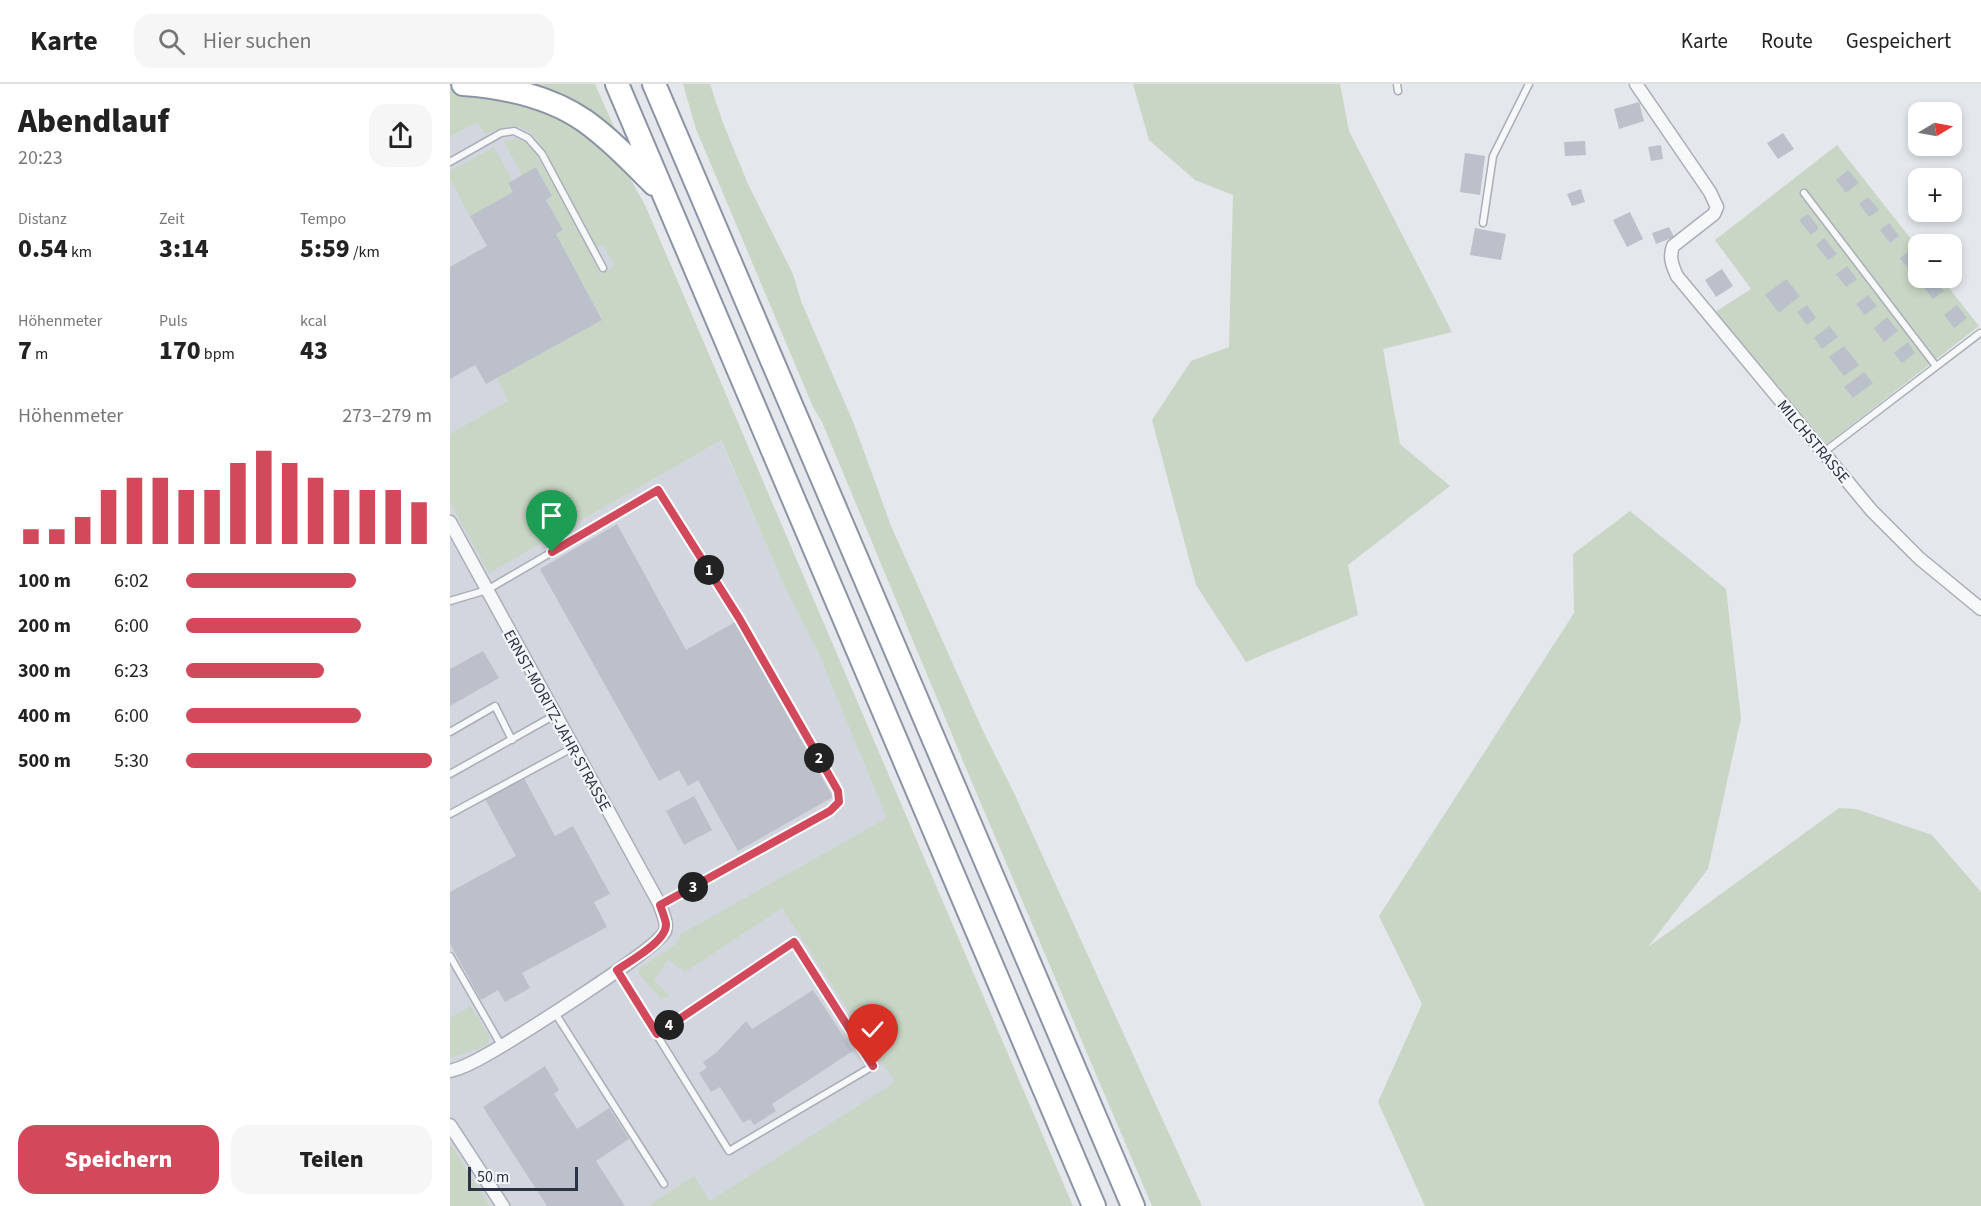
<!DOCTYPE html>
<html lang="de">
<meta charset="utf-8">
<style>
body{margin:0;font-family:"Source Sans 3",sans-serif;background:#f6f6f6;color:#222;height:100vh;display:flex;flex-direction:column;font-size:22px;white-space:nowrap}
*{box-sizing:border-box;margin:0}
p{font-size:20px;color:#767676}
.icon{flex:none;width:33px;height:33px;fill:none;stroke:currentColor;stroke-width:2;stroke-linecap:round;stroke-linejoin:round}
.map{position:relative;flex:1;overflow:hidden}
.drawer{display:flex;flex-direction:column;background:#fff;width:450px}
.drawer>*{flex:none}
.needle{width:39px;rotate:80deg}
.buttons{position:absolute;left:1458px;top:18px;display:grid;gap:12px}
.buttons a{display:grid;place-items:center;width:54px;height:54px;border-radius:12px;background:#fff;box-shadow:0 3px 9px #0003;font-size:30px}
.scale{position:absolute;left:18px;bottom:15px;width:110px;box-sizing:border-box;padding-left:6px;border:3px solid #2b3445;border-top:0;font-size:16px;line-height:21px;white-space:nowrap;color:#2b3445;-webkit-text-stroke:4px #f4f6f9;paint-order:stroke}
.pin{position:absolute;display:grid;place-items:center;width:51px;height:51px;color:#fff;margin:-62px -26px;border-radius:50% 50% 50% 0;rotate:-45deg;box-shadow:0 0 6px #0007}
.pin .icon{rotate:45deg}
.km{position:absolute;width:30px;height:30px;margin:-15px;border-radius:50%;background:#222;color:#fff;font-size:16px;line-height:30px;text-align:center}
.round{display:grid;place-items:center;flex:none;width:63px;height:63px;border-radius:18px;background:#f6f6f6}
.summary{display:flex;align-items:center;justify-content:space-between;height:102px;padding:0 18px}
h1{font-size:33px;font-weight:800;line-height:45px}
.figures{display:grid;grid-template-columns:repeat(3,1fr);gap:9px;height:102px;padding:6px 18px}
.figures div{display:grid;align-content:center}
.figures b{font-size:26px;font-weight:800}
.figures small{font-size:16px;font-weight:400}
.figures p{font-size:16px}
.chart{height:168px;padding:12px 18px}
.chart p{display:flex;justify-content:space-between}
.chart svg{width:100%;height:108px;margin-top:6px;stroke:#d1495b;stroke-width:6}
.cta{display:flex;gap:12px;margin-top:auto;padding:12px 18px}
.cta a{flex:1;height:69px;border-radius:18px;background:#d1495b;color:#fff;font-size:24px;font-weight:800;line-height:69px;text-align:center}
.cta a+a{background:#f6f6f6;color:#222}
ul{padding:0 18px;list-style:none;font-size:20px}
li{display:grid;grid-template-columns:96px 72px 1fr;align-items:center;height:45px}
li i{height:15px;border-radius:8px;background:#d1495b}
header{display:flex;align-items:center;gap:36px;box-sizing:border-box;height:84px;padding:0 30px;background:#fff;border-bottom:2px solid #e0e0e0}
header strong{font-size:28px}
nav{display:flex;gap:33px;margin-inline-start:auto;font-size:21px}
.search{width:420px;height:54px;background:#f6f6f6;display:flex;align-items:center;gap:15px;box-sizing:border-box;padding:0 21px;border-radius:18px;color:#767676;font-size:22px}
main{display:flex;flex:1;min-height:0}
.map>svg:first-child{display:block}
.built{fill:#d2d6de}
.green{fill:#c9d6c5}
.building{fill:#bbc0ca}
.lines{fill:none;stroke-linecap:round;stroke-linejoin:round}
.lane-casing{stroke:#a9aeb7;stroke-width:9}
.street-casing{stroke:#a9aeb7;stroke-width:15}
.highway-casing{stroke:#8b94a3;stroke-width:26}
.lane{stroke:#f7f8fa;stroke-width:6}
.street{stroke:#f7f8fa;stroke-width:12}
.highway{stroke:#fff;stroke-width:22}
.route-casing{stroke:#fff;stroke-width:12}
.route{stroke:#d1495b;stroke-width:8}
.labels{text-anchor:middle;stroke-width:4.5;stroke-linejoin:round;paint-order:stroke}
.street-label{font-size:16px;fill:#2b3445;stroke:#f4f6f9}
</style>
<header>
<strong>Karte</strong>
<div class="search"><svg class="icon" aria-label="search" viewBox="0 0 24 24"><circle cx="10" cy="10" r="6"/><path d="M15 15l6 6"/></svg>Hier suchen</div>
<nav><a>Karte</a><a>Route</a><a>Gespeichert</a></nav>
</header>
<main>
<section class="drawer">
<div class="summary"><div><h1>Abendlauf</h1><p>20:23</p></div><a class="round"><svg class="icon" aria-label="share" viewBox="0 0 24 24"><path d="M12 15V3M7 8l5-5 5 5M5 13v7h14v-7"/></svg></a></div>
<div class="figures">
<div><p>Distanz</p><b>0.54<small> km</small></b></div>
<div><p>Zeit</p><b>3:14</b></div>
<div><p>Tempo</p><b>5:59<small> /km</small></b></div>
</div>
<div class="figures">
<div><p>Höhenmeter</p><b>7<small> m</small></b></div>
<div><p>Puls</p><b>170<small> bpm</small></b></div>
<div><p>kcal</p><b>43</b></div>
</div>
<div class="chart"><p><span>Höhenmeter</span>273–279 m</p>
<svg viewBox="0 0 160 44" preserveAspectRatio="none"><path d="M5 44V38M15 44V38M25 44V33M35 44V22M45 44V17M55 44V17M65 44V22M75 44V22M85 44V11M95 44V6M105 44V11M115 44V17M125 44V22M135 44V22M145 44V22M155 44V27"/></svg>
</div>
<ul>
<li><b>100 m</b>6:02<i style="width:69%"></i></li>
<li><b>200 m</b>6:00<i style="width:71%"></i></li>
<li><b>300 m</b>6:23<i style="width:56%"></i></li>
<li><b>400 m</b>6:00<i style="width:71%"></i></li>
<li><b>500 m</b>5:30<i style="width:100%"></i></li>
</ul>
<div class="cta"><a>Speichern</a><a>Teilen</a></div>
</section>
<div class="map">
<svg width="1531" height="1122" viewBox="0 0 1531 1122">
<rect width="100%" height="100%" fill="#e4e7ec"/>
<path class="built" d="M 79,35 L 169,126 L 336,505 L 369,570 L 438,734 L 606,1122 L 40,1122 L 0,1059 L 0,53 L 27,38 Z"/>
<path class="green" d="M 75,0 L 145,0 L 165,45 L 162,50 Z
M 233,0 L 260,0 L 273,39 L 298,100 L 343,190 L 351,217 L 404,340 L 441,442 L 533,647 L 564,709 L 752,1122 L 702,1122 L 518,689 L 372,338 L 363,323 L 246,45 Z
M 683,0 L 890,0 L 899,47 L 1002,248 L 933,265 L 950,360 L 1000,402 L 898,481 L 908,531 L 796,578 L 746,501 L 702,336 L 741,277 L 779,263 L 783,111 L 745,96 L 699,56 Z
M 0,6 L 32,7 L 113,31 L 164,75 L 181,96 L 195,121 L 623,1122 L 198,1122 L 244,1092 L 260,1117 L 445,998 L 332,824 L 235,888 L 218,876 L 204,896 L 220,913 L 211,915 L 188,889 L 190,884 L 226,860 L 231,850 L 437,734 L 368,568 L 336,506 L 271,356 L 39,489 L 0,418 L 0,350 L 58,317 L 47,294 L 152,235 L 106,150 L 113,146 L 96,116 L 102,112 L 87,83 L 72,91 L 54,57 L 67,55 L 76,58 L 84,67 L 141,166 L 139,168 L 151,190 L 165,182 L 153,160 L 147,163 L 93,65 C 77,38 62,38 35,50 L 27,38 L 0,53 Z
M 1387,61 L 1468,164 L 1468,194 L 1491,194 L 1529,242 L 1377,360 L 1265,228 L 1301,205 L 1265,156 Z
M 44,63 L 62,96 L 58,99 L 63,108 L 20,132 L 0,95 L 0,87 Z
M 1180,427 L 1276,505 L 1291,634 L 1258,785 L 1198,863 L 1389,724 L 1406,725 L 1482,751 L 1531,808 L 1531,1122 L 975,1122 L 928,1018 L 972,920 L 929,832 L 1124,529 L 1123,470 Z
M 21,922 L 40,954 L 36,962 L 0,974 L 0,934 Z
M 0,1059 L 40,1122 L 0,1122 Z"/>
<path class="building" d="M 1189,18 L 1194,37 L 1169,45 L 1164,25 Z
M 1333,49 L 1344,65 L 1328,75 L 1317,59 Z
M 1135,57 L 1136,71 L 1115,72 L 1114,58 Z
M 1211,61 L 1213,75 L 1201,77 L 1198,63 Z
M 1015,69 L 1035,72 L 1030,111 L 1010,108 Z
M 86,83 L 102,112 L 96,116 L 113,146 L 106,150 L 152,236 L 36,300 L 25,281 L 0,295 L 0,183 L 37,162 L 20,132 L 63,108 L 58,99 Z
M 1398,86 L 1409,99 L 1396,109 L 1386,96 Z
M 1131,105 L 1135,118 L 1122,122 L 1117,110 Z
M 1418,113 L 1429,126 L 1419,133 L 1409,120 Z
M 1180,128 L 1193,155 L 1177,163 L 1163,136 Z
M 1358,130 L 1369,144 L 1361,151 L 1349,136 Z
M 1439,139 L 1449,152 L 1440,159 L 1430,146 Z
M 1219,143 L 1224,153 L 1206,160 L 1202,149 Z
M 1025,144 L 1056,150 L 1051,176 L 1020,171 Z
M 1374,154 L 1387,170 L 1378,176 L 1366,161 Z
M 1459,167 L 1468,179 L 1468,181 L 1460,187 L 1450,174 Z
M 1397,182 L 1407,195 L 1396,203 L 1386,190 Z
M 1272,185 L 1283,202 L 1266,213 L 1255,196 Z
M 1481,194 L 1483,194 L 1494,207 L 1483,215 L 1472,201 Z
M 1336,195 L 1350,212 L 1329,229 L 1315,211 Z
M 1418,211 L 1427,222 L 1415,231 L 1406,220 Z
M 1357,221 L 1366,234 L 1357,241 L 1347,228 Z
M 1507,221 L 1517,234 L 1504,244 L 1494,231 Z
M 1437,233 L 1448,247 L 1434,258 L 1424,244 Z
M 1379,242 L 1388,253 L 1372,265 L 1364,254 Z
M 1458,258 L 1465,269 L 1452,279 L 1444,269 Z
M 1394,262 L 1409,281 L 1394,292 L 1379,273 Z
M 1414,288 L 1423,299 L 1403,314 L 1394,303 Z
M 167,440 L 236,566 L 285,538 L 383,713 L 288,767 L 248,696 L 238,702 L 229,686 L 209,697 L 90,485 Z
M 33,567 L 49,594 L 0,622 L 0,585 Z
M 74,694 L 105,752 L 123,742 L 160,810 L 144,818 L 157,843 L 72,889 L 80,904 L 55,918 L 48,906 L 31,916 L 0,860 L 0,808 L 66,772 L 35,715 Z
M 244,712 L 262,746 L 234,761 L 216,727 Z
M 363,906 L 403,967 L 322,1020 L 326,1027 L 304,1041 L 300,1035 L 293,1039 L 270,1003 L 261,1008 L 249,989 L 257,984 L 253,978 L 266,969 L 296,937 L 302,945 Z
M 95,982 L 109,1006 L 104,1010 L 127,1045 L 159,1024 L 179,1055 L 146,1077 L 175,1122 L 97,1122 L 33,1023 Z"/>
<g class="lines">
<g class="lane-casing">
<path id="lane" d="M 947,0 L 948,7
M 0,78 L 51,49 L 64,47 L 78,54 L 92,70 L 153,184
M 1354,109 L 1486,282
M 1033,139 L 1043,72 L 1079,0
M 1374,368 L 1530,249
M 0,517 L 37,506 L 208,406 L 289,534 L 388,707 L 389,718 L 379,727 L 210,821
M 0,648 L 45,622 L 62,656
M 0,690 L 105,631
M 0,730 L 122,664
M 0,872 L 51,961
M 167,887 L 279,1067 L 423,982 L 344,858 L 207,950
M 105,929 L 214,1100"/>
</g>
<g class="street-casing">
<path id="street" d="M 1186,0 L 1260,108 L 1267,123 L 1264,130 L 1223,162 C 1219,173 1222,181 1227,192 L 1422,427 L 1469,474 L 1531,525
M 0,438 L 210,821 C 212,829 218,839 215,847 C 207,866 64,955 38,970 C 26,977 13,984 0,987
M 0,1041 L 53,1122"/>
</g>
<g class="highway-casing">
<path id="highway" d="M 13,0 C 55,3 99,12 135,37 C 160,55 182,78 204,100
M 167,0 L 644,1122
M 204,0 L 683,1122"/>
</g>
<use href="#lane" class="lane"/>
<use href="#street" class="street"/>
<use href="#highway" class="highway"/>
</g>
<g class="lines">
<g class="route-casing">
<path id="route" d="M 102,468 L 208,406 L 289,534 L 388,707 L 389,718 L 380,727 L 210,821 C 212,827 215,834 216,840 C 217,857 180,877 167,886 L 207,950 L 344,858 L 423,982"/>
</g>
<use href="#route" class="route"/>
</g>
<g class="labels">
<g class="street-label">
<text transform="translate(1364 357) rotate(50)" y="6">MILCHSTRASSE</text>
<text transform="translate(108 636) rotate(61)" y="6">ERNST-MORITZ-JAHR-STRASSE</text>
</g>
</g>
</svg>
<div class="buttons">
<a><svg class="needle" viewBox="-14 -14 28 28"><path d="M0-13l5 13h-10z" fill="#e53935"/><path d="M0 13l5-13h-10z" fill="#767676"/></svg></a>
<a>+</a>
<a>−</a>
</div>
<div class="scale">50 m</div>
<div class="pin" style="left:102px;top:468px;background:#1e9e55"><svg class="icon" aria-label="arrive" viewBox="0 0 24 24"><path d="M6 21V4h12l-3 4 3 4H6"/></svg></div>
<div class="pin" style="left:423px;top:982px;background:#d93025"><svg class="icon" aria-label="check" viewBox="0 0 24 24"><path d="M5 12l5 5 9-10"/></svg></div>
<b class="km" style="left:259px;top:486px">1</b>
<b class="km" style="left:369px;top:674px">2</b>
<b class="km" style="left:243px;top:803px">3</b>
<b class="km" style="left:219px;top:941px">4</b>
</div>
</main>
